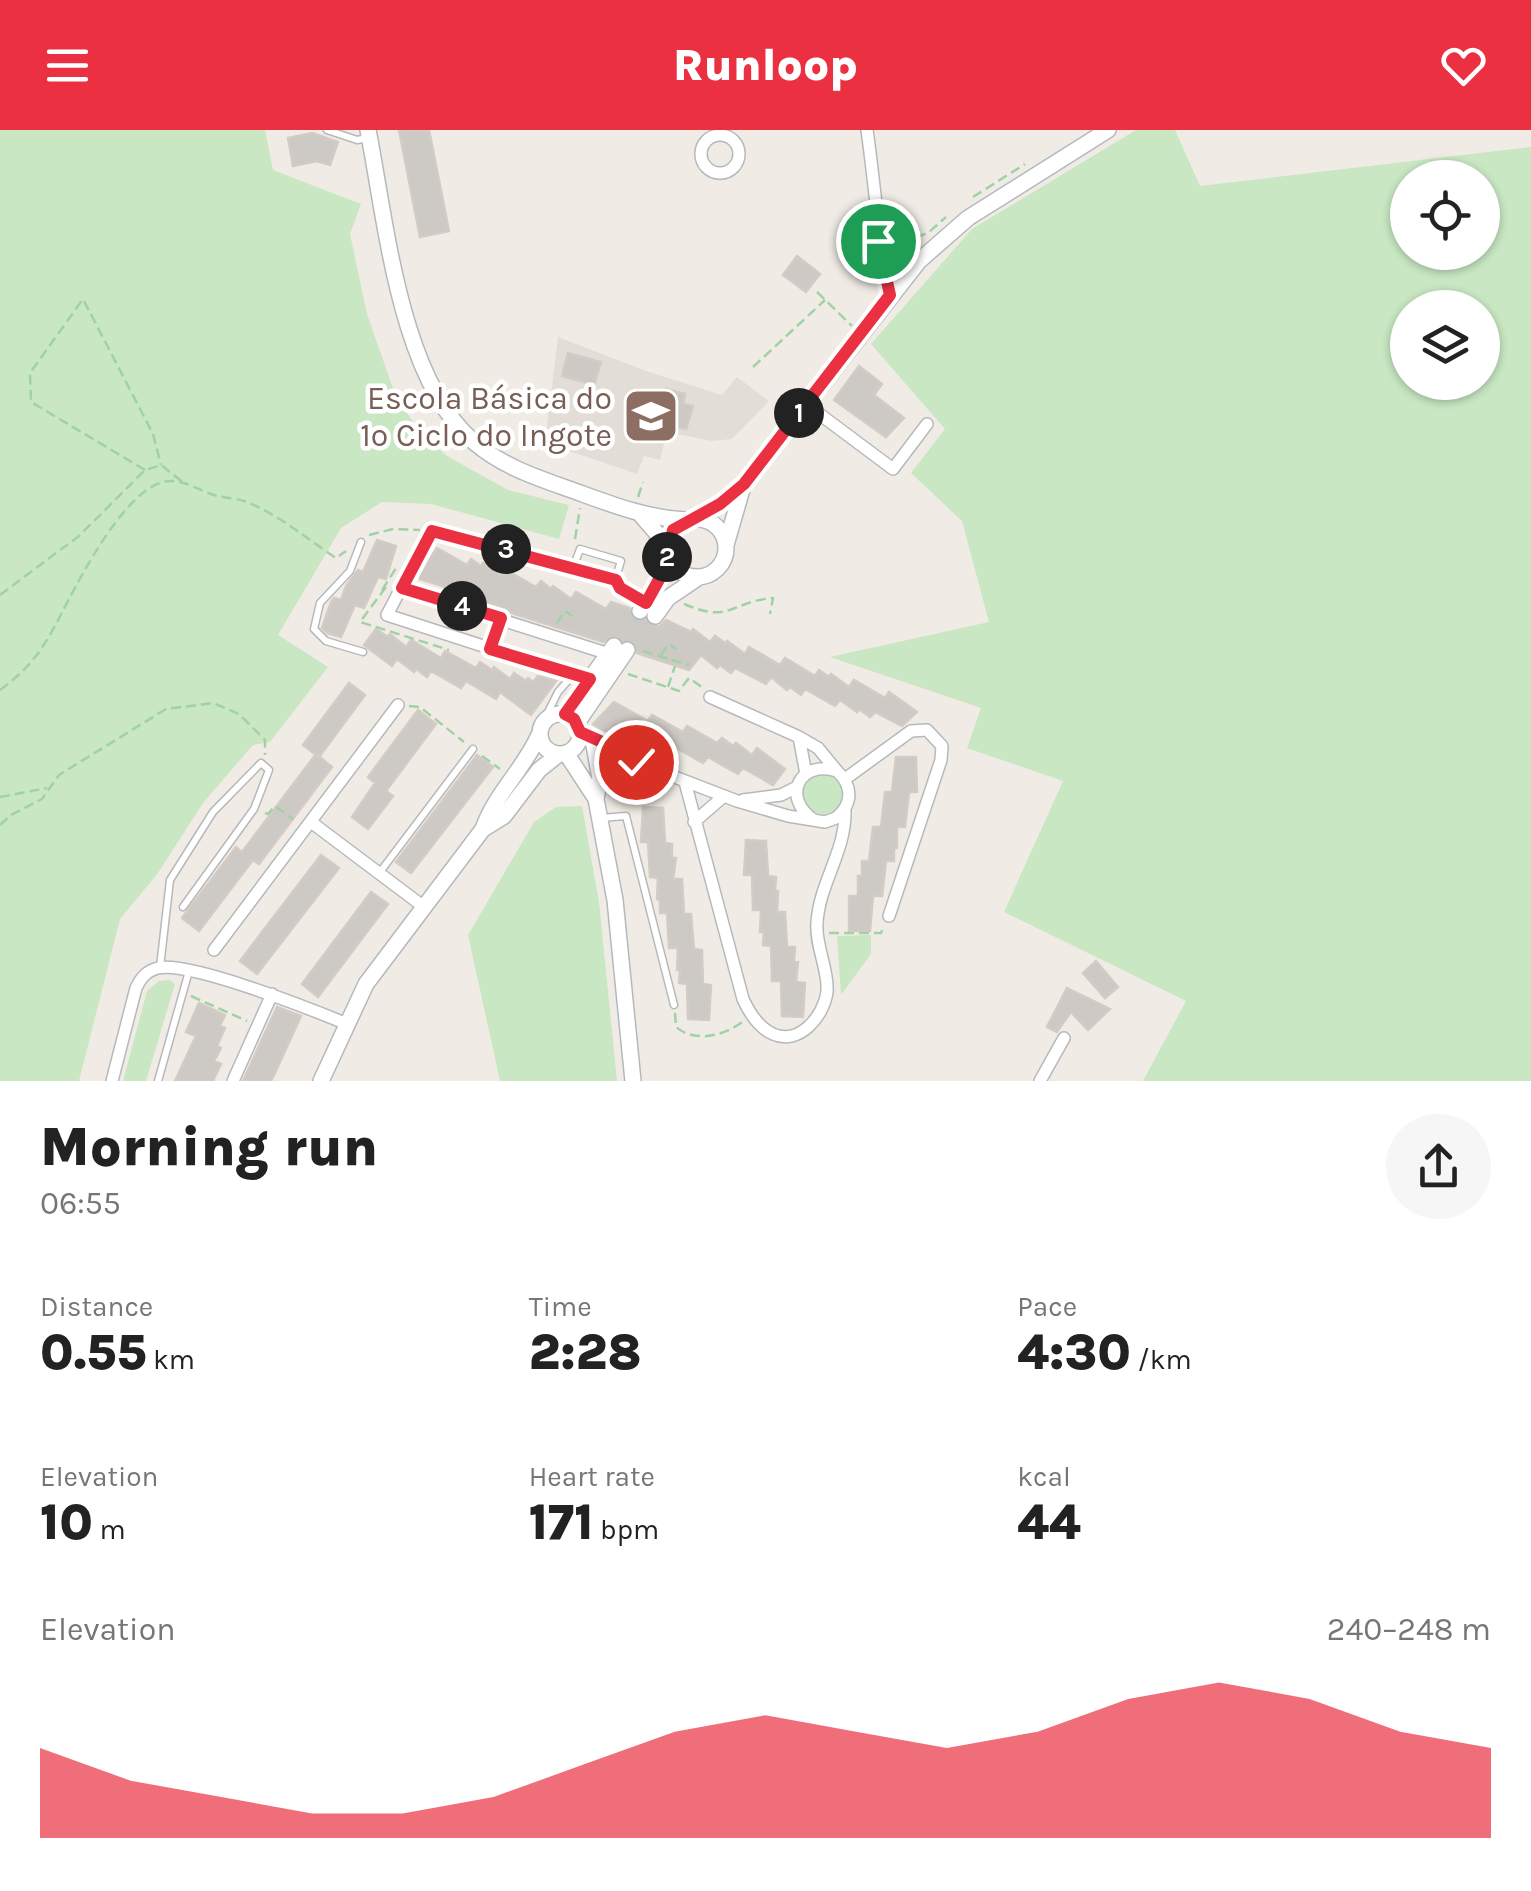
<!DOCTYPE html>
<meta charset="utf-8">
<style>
body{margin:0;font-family:Karla,sans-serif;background:#f6f6f6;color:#222;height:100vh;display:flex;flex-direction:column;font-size:38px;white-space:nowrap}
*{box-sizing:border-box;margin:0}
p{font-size:32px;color:#767676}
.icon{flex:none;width:55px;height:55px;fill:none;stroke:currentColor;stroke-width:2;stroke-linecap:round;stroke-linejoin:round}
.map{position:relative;height:951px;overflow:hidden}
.panel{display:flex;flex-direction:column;background:#fff;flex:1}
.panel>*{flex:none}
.buttons{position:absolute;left:1390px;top:30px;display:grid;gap:20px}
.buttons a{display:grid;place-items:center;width:110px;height:110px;border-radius:50%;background:#fff;box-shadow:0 2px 8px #0004;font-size:50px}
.pin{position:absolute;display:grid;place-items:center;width:85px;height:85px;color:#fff;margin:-42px;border:5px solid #fff;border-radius:50%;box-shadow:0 2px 10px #0007}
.km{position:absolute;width:50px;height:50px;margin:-25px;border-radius:50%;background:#222;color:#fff;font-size:28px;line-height:50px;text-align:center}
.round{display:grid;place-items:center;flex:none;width:105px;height:105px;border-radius:52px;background:#f6f6f6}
.summary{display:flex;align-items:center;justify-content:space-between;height:170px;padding:0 40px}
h1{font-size:55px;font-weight:800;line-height:75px}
.stats{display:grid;grid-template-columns:repeat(3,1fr);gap:15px;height:170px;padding:10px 40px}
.stats div{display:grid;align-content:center}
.stats b{font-size:50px;font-weight:800}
.stats small{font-size:28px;font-weight:400}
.stats p{font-size:28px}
.chart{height:280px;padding:20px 40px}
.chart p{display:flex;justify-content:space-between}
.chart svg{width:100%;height:180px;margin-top:10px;fill:#eb3042;opacity:.7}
header{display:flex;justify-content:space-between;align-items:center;height:130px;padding:0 40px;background:#eb3042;color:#fff;font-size:45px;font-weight:800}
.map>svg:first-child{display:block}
.education{fill:#e2ddd6}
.green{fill:#c8e7c2;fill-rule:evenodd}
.building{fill:#cdc9c5;stroke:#d4ccc4;stroke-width:2.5}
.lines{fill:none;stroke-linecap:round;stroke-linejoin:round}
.secondary-tunnel{stroke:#cbcac5;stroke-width:15;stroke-dasharray:15 8;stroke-linecap:butt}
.lane-casing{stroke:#b6b9bc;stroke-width:9}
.street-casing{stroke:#b6b9bc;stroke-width:14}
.secondary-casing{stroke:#b4b9bd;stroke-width:18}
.path{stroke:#a1d2a5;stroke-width:2.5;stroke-dasharray:10 5;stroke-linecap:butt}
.lane{stroke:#fff;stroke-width:6}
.street{stroke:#fff;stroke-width:11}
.secondary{stroke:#fff;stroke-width:15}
.route-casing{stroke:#fff;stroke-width:20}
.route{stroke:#eb3042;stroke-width:12}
.labels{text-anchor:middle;stroke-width:9;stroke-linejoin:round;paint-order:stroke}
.education-label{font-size:32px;fill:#785e54;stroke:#fff;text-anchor:end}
</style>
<header><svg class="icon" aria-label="menu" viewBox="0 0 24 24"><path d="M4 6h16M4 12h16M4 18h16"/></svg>Runloop<svg class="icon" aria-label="heart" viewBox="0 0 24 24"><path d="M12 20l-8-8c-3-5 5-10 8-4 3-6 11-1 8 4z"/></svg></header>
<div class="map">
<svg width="1531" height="951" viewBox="0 0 1531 951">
<rect width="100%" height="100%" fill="#f0ece5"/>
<path class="education" d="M 558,207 L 646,241 L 722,265 L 737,247 L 769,271 L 732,309 L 712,311 L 667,302 L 660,330 L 644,326 L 637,344 L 545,313 Z"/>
<path class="green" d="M 0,0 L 265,0 L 273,40 L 361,74 L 350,104 L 367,184 L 395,264 L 418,300 L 447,326 L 508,360 L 569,375 L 559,409 L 431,374 L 382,372 L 341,398 L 278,505 L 328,537 L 270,612 L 253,615 L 203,673 L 158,743 L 120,789 L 79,951 L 0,951 Z
M 1136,0 L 1175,0 L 1200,56 L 1531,17 L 1531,951 L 1143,951 L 1186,871 L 1004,782 L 1063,651 L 967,618 L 981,578 L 830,527 L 989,492 L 962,391 L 911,343 L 945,299 L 871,214 L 972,99 ZM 1408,48 L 1482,48 L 1482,122 L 1408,122 ZM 1408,178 L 1482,178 L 1482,252 L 1408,252 Z
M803 664a20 20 0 1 1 40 0a20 20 0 1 1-40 0Z
M 582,676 L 599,772 L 617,951 L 500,951 L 468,805 L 534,692 L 556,677 Z
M 871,805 L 871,824 L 841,865 L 837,806 Z
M 170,850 L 175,854 L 146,951 L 123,951 L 147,861 L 159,851 Z"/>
<path class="building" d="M 399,0 L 429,0 L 449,101 L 420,107 Z
M 312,3 L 338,12 L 330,35 L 317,31 L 293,36 L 288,8 Z
M 797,126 L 820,144 L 806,162 L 783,145 Z
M 568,223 L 601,232 L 594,255 L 562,246 Z
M 859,236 L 882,254 L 874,265 L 904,288 L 886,307 L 834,270 Z
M 666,259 L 685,264 L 683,274 L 693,276 L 686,299 L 648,289 L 654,266 L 664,269 Z
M 377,410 L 396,416 L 386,449 L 378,447 L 364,478 L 355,475 L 341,507 L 327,503 L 322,498 L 331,472 L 334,468 L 341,470 L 346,456 L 358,440 L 363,442 Z
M 437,418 L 467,435 L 471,429 L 481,436 L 483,433 L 501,446 L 506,440 L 536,457 L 541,451 L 551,459 L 553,456 L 571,469 L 576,462 L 606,479 L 611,472 L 629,478 L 633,490 L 645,491 L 653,497 L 660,496 L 666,490 L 691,502 L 693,499 L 710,512 L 715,506 L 725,513 L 727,511 L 745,524 L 749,517 L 780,535 L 785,528 L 815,546 L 819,540 L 829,547 L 831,544 L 849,557 L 854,550 L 885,568 L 889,562 L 917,582 L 902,596 L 875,582 L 870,587 L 859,579 L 857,582 L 840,570 L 835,576 L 805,559 L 801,565 L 790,557 L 787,560 L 771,547 L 766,554 L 735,538 L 731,543 L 720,535 L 717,538 L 701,525 L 689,540 L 637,523 L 637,514 L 629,509 L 614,505 L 603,512 L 448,463 L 449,458 L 420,449 L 419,443 Z
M 376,499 L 388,507 L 390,504 L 406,517 L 411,510 L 441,528 L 445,521 L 476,538 L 480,532 L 492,540 L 494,537 L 510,549 L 514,543 L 526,551 L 528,548 L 533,552 L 538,546 L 556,551 L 531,585 L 500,562 L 496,569 L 466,551 L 461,558 L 431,541 L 427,547 L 416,539 L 414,542 L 397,529 L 392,536 L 364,515 Z
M 349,553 L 365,565 L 319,627 L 303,615 Z
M 614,572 L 648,591 L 652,585 L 683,602 L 687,596 L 717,613 L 722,608 L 733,616 L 736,613 L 752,625 L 757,618 L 785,639 L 773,655 L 743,638 L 738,644 L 708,627 L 703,633 L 673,616 L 668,622 L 638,604 L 633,611 L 609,598 L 606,603 L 593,594 Z
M 418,580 L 436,594 L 386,661 L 393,666 L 368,699 L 352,687 L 375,653 L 368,647 Z
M 316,624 L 332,637 L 259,734 L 253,730 L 199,801 L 182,788 L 236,717 L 242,722 Z
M 477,625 L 493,637 L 411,743 L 396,732 Z
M 896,627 L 916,627 L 917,662 L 909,662 L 905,697 L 897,697 L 897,718 L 894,718 L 894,731 L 886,731 L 882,766 L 873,766 L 870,801 L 849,801 L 849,766 L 858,766 L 858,746 L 862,746 L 862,731 L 869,731 L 873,697 L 881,697 L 885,662 L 892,662 Z
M 643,677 L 663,678 L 665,713 L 672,714 L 672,728 L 676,728 L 673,749 L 682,749 L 684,784 L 691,784 L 694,819 L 702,820 L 703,854 L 711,855 L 709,890 L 688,889 L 687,854 L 679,853 L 680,840 L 677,840 L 678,818 L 669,818 L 667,783 L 660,783 L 660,770 L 657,769 L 658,748 L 650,747 L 648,712 L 641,712 Z
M 746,710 L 766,711 L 768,746 L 776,747 L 775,761 L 778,761 L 777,782 L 785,782 L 787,817 L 795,817 L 794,831 L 798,832 L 796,852 L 805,853 L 803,887 L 782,886 L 781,851 L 772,851 L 771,816 L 763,815 L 764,802 L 760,802 L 761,780 L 753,780 L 752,745 L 744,745 Z
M 321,725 L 339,738 L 257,844 L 240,831 Z
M 371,762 L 388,774 L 318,867 L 302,854 Z
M 1096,831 L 1118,857 L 1105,868 L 1083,843 Z
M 1067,858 L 1110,879 L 1088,900 L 1071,882 L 1057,902 L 1047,897 Z
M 199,873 L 225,885 L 220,896 L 225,898 L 217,916 L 221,918 L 214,931 L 221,934 L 213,951 L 175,951 L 196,906 L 186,902 Z
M 277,877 L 301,886 L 275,943 L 271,951 L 243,951 Z"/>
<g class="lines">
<path class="secondary-tunnel" d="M 614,516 L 640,481
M 627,520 L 655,486"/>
<g class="lane-casing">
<path id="lane" d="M 327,0 L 357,10 L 368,8
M 361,412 L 350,441 L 320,473 L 314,499 L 326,511 L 363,522
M 401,458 L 432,401 L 615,450 L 621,431 L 580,419 L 573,438
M 489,519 L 500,489
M 543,592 L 558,562 L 573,545 L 589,549
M 601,688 L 626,686 L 674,875
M 380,742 L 473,619
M 160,837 L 170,750 L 213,682 L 261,633 L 269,640 L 254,679 L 183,777
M 158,951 L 189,841"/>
</g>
<g class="street-casing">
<path id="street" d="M 867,0 C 875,55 878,110 890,165
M701 24a19 19 0 1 1 38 0a19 19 0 1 1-38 0Z
M 880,88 L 919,131
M 806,274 L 893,339 L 927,294
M 573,545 L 387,485 L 401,458 L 609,524
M 710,567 L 799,607 L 806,644
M 799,607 L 818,618 L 837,641
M 593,610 L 622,621 L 636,632 L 737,671 L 788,686 L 825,692 L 836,688 C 853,674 853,656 837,641 C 799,629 781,668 814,690
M 600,635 L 636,632
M 845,649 L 911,601 L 927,600 L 942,616 L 941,630 L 889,786
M 685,652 L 743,869 C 749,882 759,898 773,904 C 799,916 824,886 827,862 C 829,840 815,816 817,793 C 819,754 846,721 845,681
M 743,670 L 781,665 L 797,657
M 311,692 L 424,777
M 694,692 L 724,666
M 214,820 L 398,575
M 112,951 L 136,858 C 141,848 146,841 158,838 C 190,831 313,880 347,894
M 233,951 L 272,864
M 1040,951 L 1064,908"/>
</g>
<g class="secondary-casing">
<path id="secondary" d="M 368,0 C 386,91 400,250 474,312 C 502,336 535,347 569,359 C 608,373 644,388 686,390
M 641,385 L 667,415
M668 418a29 29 0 1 1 58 0a29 29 0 1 1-58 0Z
M 693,389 L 719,374 L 744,354 L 919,131 L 968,88 L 1108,0
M 726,415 L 743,356
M 640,481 L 663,444 L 668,424
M 655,486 L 668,468 L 699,447
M540 604a20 20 0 1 1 40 0a20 20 0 1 1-40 0Z
M 565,584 L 614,516
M 577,593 L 627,520
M 580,603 L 593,610 L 600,648 L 596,669
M 566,623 L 596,669 L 615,770 L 633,951
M 483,699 L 504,686 L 539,640 L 559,624
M 321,951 L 366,854 L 483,699 C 495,664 524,639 539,605"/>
</g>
<path class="path" d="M 973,67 L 1025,34
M 916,107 L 928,103 L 946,87
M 817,162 L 852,196
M 753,237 L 825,170
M 145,340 L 31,272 L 30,243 L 83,169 L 153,304 L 161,335
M 638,367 L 643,352
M 369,405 L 393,399 L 420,400
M 575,409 L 580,378
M 386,457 L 360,492 L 449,520
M 382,460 L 398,435
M 0,465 L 79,406 L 145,340 L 161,335 L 184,353
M 684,474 C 731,494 729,472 773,468 L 770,484
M 557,493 L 565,481 L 572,486
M 643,521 L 689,535
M 661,525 L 669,514 L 676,519
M 628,544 L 679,561 L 689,548 L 703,558
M 668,557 L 675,536
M 0,560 C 44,528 51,501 76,456 C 91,428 134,351 170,351 C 185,350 200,361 214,365 C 224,368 235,368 244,371 C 277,383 307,409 336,428 L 346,421
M 409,576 L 420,577 L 464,612
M 482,626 L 500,639
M 0,667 L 47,658
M 265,683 L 268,684 L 275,676 L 293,689
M 0,695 L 11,685 L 42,669 L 59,645 L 166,579 L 213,573 L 239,584 L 265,610 L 265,625
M 829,803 L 881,803 L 883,798
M 191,866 L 247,891
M 675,883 L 676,897 C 695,913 724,906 742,892"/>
<use href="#lane" class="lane"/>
<use href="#street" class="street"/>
<use href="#secondary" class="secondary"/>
</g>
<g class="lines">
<g class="route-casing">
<path id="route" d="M 636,632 L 622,621 L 580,602 L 574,589 L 565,584 L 590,549 L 490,519 L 501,488 L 402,458 L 432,401 L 616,450 L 620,458 L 646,473 L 662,444 L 673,400 L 720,374 L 744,354 L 890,165 L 878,111"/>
</g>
<use href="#route" class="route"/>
</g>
<defs>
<g id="school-square" transform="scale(2.875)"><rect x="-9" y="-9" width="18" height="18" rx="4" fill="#8d6e63" stroke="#fff"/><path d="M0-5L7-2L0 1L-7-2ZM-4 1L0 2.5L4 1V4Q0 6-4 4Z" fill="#fff"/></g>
</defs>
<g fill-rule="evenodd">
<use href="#school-square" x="651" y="286"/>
</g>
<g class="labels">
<g class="education-label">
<text x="612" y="279">Escola Básica do<tspan x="612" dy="37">1º Ciclo do Ingote</tspan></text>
</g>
</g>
</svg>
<div class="buttons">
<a><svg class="icon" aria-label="locate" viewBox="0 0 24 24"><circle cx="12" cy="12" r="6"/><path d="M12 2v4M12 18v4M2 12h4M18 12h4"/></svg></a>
<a><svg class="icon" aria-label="layers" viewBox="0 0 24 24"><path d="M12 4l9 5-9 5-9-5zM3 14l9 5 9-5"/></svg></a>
</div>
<div class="pin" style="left:878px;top:111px;background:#1e9e55"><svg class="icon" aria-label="arrive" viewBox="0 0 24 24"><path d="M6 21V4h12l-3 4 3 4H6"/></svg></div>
<div class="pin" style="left:636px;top:632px;background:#d93025"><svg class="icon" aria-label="check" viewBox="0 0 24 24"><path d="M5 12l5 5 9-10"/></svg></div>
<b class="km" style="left:799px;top:283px">1</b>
<b class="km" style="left:667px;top:427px">2</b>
<b class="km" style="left:506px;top:419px">3</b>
<b class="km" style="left:462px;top:476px">4</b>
</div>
<section class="panel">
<div class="summary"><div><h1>Morning run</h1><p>06:55</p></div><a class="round"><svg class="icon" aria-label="share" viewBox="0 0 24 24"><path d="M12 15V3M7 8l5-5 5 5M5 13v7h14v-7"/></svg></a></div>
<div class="stats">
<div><p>Distance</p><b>0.55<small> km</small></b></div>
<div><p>Time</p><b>2:28</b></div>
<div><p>Pace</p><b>4:30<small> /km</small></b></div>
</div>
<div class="stats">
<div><p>Elevation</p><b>10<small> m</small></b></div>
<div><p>Heart rate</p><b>171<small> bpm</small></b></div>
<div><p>kcal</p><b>44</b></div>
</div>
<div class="chart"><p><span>Elevation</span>240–248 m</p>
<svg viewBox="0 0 160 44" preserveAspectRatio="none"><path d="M0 44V22L10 30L20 34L30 38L40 38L50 34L60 26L70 18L80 14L90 18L100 22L110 18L120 10L130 6L140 10L150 18L160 22V44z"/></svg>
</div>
</section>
